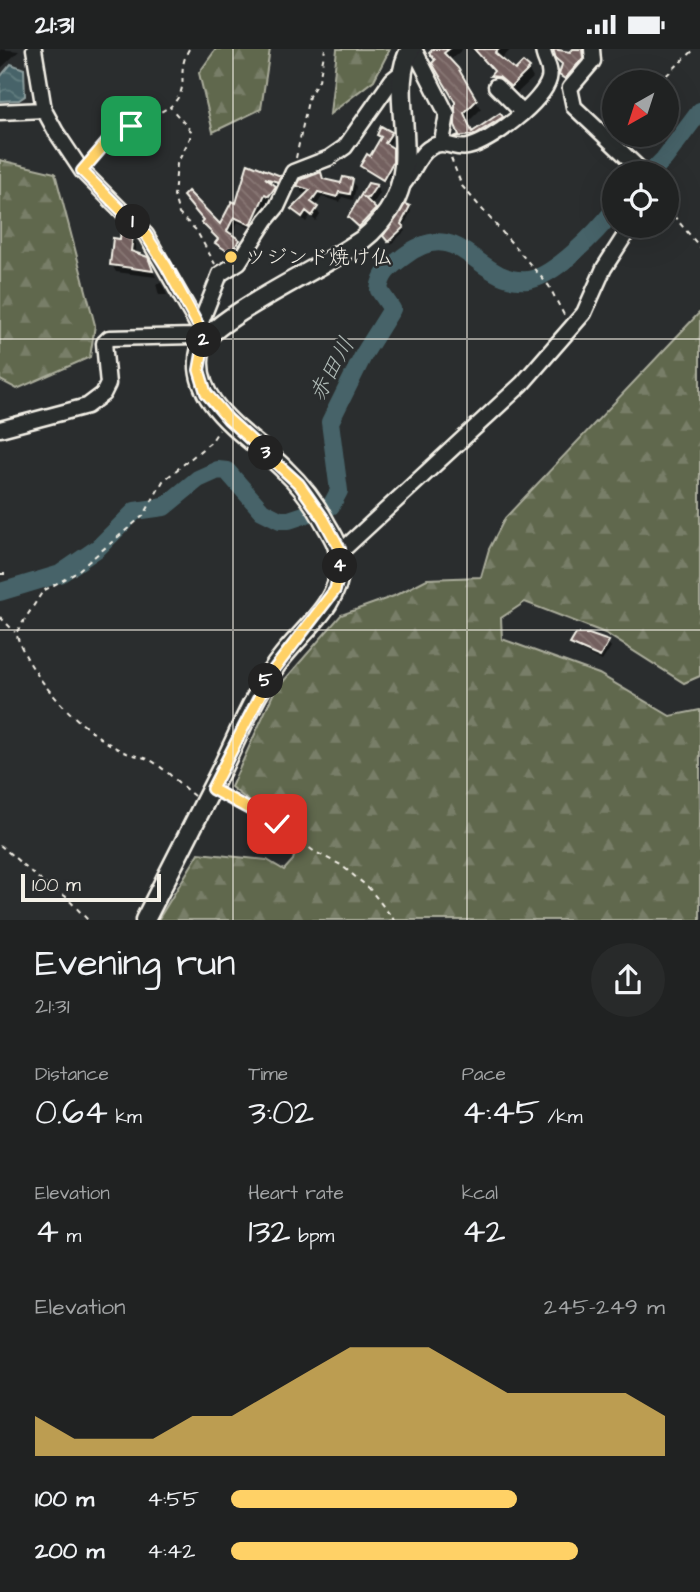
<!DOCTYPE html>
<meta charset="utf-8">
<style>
body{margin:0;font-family:"Architects Daughter","Klee One",sans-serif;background:#282a2a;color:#f1f3f6;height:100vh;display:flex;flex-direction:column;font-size:26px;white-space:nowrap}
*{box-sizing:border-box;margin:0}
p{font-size:23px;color:#a2a4a5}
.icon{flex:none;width:38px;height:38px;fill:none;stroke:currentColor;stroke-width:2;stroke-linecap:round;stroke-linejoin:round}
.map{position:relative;height:871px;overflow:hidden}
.side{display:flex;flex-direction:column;background:#202222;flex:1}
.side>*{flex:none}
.needle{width:46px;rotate:219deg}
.fabs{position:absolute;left:602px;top:21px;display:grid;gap:14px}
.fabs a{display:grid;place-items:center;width:77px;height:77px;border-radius:50%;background:#202222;box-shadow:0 7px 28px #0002,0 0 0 2px #3d3f40;font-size:35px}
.scale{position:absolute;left:21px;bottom:18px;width:140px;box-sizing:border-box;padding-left:7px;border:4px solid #f4f1e8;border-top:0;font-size:19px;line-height:24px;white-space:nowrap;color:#f4f1e8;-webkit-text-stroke:5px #2a2d2e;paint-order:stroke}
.pin{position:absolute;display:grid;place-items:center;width:60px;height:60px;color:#fff;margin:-30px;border-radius:14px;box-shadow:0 4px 10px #0006}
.km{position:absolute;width:35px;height:35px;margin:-18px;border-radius:50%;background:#222;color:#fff;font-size:19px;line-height:35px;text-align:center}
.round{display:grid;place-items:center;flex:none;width:74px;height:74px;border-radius:37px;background:#282a2a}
.summary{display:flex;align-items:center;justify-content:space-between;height:119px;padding:0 35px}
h1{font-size:38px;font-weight:600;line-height:52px}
.metrics{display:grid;grid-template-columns:repeat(3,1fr);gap:10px;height:119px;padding:7px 35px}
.metrics div{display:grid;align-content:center}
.metrics b{font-size:35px;font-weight:600}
.metrics small{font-size:19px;font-weight:400}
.metrics p{font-size:19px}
.chart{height:196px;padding:14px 35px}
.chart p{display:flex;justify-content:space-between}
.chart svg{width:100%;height:126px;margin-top:7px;fill:#ffd166;opacity:.7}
ul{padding:0 35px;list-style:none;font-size:23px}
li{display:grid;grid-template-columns:112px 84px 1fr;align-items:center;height:52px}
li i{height:18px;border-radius:9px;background:#ffd166}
.status{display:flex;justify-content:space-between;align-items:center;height:49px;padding:0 35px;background:#202222;direction:ltr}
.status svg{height:19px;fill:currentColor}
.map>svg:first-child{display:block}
.forest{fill:url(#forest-firs);stroke:#aaac9b;stroke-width:2}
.water{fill:url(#water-waves);stroke:#8c9c9c;stroke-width:2}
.shadow{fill:#0007}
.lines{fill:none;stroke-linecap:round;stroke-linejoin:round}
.river{stroke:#466469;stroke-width:18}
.building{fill:url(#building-back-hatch);stroke:#f4f1e8;stroke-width:2}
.minor-casing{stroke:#f4f1e8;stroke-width:19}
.major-casing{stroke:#f4f1e8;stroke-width:23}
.path{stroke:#f4f1e8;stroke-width:2;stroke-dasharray:5 5;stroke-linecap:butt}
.minor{stroke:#2a2d2e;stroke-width:14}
.major{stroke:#2a2d2e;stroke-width:18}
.route-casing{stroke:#fff;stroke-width:14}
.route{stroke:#ffd166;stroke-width:9}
.grid{fill:none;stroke:#f4f1e8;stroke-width:2;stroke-opacity:0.55}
.poi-dot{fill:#ffd166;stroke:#2a2d2e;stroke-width:2.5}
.labels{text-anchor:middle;stroke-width:5;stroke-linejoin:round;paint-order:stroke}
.poi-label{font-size:21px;fill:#f4f1e8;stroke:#2a2d2e;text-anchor:start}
.water-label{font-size:23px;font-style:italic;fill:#aeb9b5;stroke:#2a2d2e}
</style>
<div class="status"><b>21:31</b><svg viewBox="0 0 49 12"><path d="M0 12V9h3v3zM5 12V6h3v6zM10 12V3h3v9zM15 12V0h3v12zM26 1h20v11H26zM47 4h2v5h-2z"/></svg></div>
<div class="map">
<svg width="700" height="871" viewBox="0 0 700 871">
<defs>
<pattern id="forest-firs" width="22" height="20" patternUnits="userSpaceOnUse" patternTransform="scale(1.75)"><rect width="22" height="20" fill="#61684e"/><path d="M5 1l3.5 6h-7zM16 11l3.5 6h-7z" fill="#787e68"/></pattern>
<pattern id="water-waves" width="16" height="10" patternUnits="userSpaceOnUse" patternTransform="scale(1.75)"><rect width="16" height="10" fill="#466469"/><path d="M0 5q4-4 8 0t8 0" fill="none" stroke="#617b7e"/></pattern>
<pattern id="building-back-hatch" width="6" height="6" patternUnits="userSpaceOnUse" patternTransform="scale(1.75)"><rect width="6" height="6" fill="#73605e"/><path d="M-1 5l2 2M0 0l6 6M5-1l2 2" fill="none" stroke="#887775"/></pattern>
</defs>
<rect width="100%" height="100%" fill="#2a2d2e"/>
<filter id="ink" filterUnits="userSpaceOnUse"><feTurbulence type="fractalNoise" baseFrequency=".0143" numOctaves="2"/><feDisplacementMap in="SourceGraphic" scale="14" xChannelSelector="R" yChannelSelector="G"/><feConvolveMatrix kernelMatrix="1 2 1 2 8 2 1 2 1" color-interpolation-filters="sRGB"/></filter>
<g filter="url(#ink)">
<path class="forest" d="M 216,0 L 270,0 L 261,60 L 213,83 L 199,24 Z
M 337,0 L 390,0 L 374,31 L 330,65 Z
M 0,111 L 55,124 L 95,276 L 90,308 L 17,340 L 0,331 Z
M 700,263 L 700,627 L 684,634 L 605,584 L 525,553 L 501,569 L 502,590 L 599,625 L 670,667 L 700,661 L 700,871 L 158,871 L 199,804 L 267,811 L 284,821 L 293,811 L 298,791 L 231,738 L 274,643 L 341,566 L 394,547 L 427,530 L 481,528 L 489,500 L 505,469 Z"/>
<path class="water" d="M 11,15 L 24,20 L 25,47 L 19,51 L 0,52 L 0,28 Z"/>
<path class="shadow" d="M 0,0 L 19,2 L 0,20 Z
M 436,0 L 463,0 L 449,12 L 481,60 L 468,73 L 472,85 L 500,66 L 506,77 L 461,95 L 457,88 L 461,87 L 456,53 L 431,4 Z
M 471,0 L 511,0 L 501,11 L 515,24 L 528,20 L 533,29 L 516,45 L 506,36 L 496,35 L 492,27 L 495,24 Z
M 554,0 L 563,0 L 584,20 L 566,34 L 561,26 L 564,16 Z
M 390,84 L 393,89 L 388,98 L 395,105 L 392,123 L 384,133 L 362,117 L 371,109 L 381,90 L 379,86 Z
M 249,117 L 279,128 L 283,135 L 281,138 L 273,136 L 278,145 L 273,152 L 269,151 L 255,181 L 238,173 L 230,187 L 242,198 L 234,209 L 221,200 L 219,192 L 185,148 L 221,178 L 237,156 Z
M 320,125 L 324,132 L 342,136 L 352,132 L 356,138 L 353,151 L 342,148 L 340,153 L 322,148 L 315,158 L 320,166 L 316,172 L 310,167 L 306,173 L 293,160 L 309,145 L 302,144 L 299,137 Z
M 369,136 L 376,137 L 380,144 L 371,158 L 379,169 L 364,185 L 350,168 Z
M 409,158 L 411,162 L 403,179 L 405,182 L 391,195 L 387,191 Z
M 131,187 L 136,195 L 136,207 L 147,210 L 156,228 L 116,223 L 112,216 L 122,192 Z
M 161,234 L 164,239 L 167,246 L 159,246 L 156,235 Z
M 608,594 L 611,598 L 602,612 L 575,599 L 572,595 Z"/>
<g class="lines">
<path class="river" d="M 650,124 L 664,110 L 700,62
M 0,543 L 60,525 L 98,499 L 135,462 L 164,458 L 198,430 L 218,421 L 227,422 L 262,462 L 280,471 L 289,471 L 331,457 L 339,442 L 330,373 L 364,305 L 392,260 L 379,241 C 381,224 390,218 403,208 C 461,163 476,236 528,231 C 554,228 598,182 614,161"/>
</g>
<path class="building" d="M 433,0 L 449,0 L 444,4 L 458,19 L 477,51 L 464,64 L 472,83 L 500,64 L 503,68 L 474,86 L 454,88 L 459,86 L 455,76 L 455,53 L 432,14 L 435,11 L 429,4 Z
M 474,0 L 499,0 L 495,4 L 515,21 L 523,13 L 530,19 L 511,38 L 499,28 L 490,27 L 494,22 Z
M 553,0 L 570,3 L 573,0 L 582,0 L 583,9 L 565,30 L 559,26 L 562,15 L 556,10 Z
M 381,77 L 392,83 L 385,94 L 393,99 L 393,113 L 383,131 L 360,117 L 367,105 L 370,107 L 381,88 L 377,86 Z
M 248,114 L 281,127 L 278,133 L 265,129 L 276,137 L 269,147 L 265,145 L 251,176 L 234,168 L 227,182 L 240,191 L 230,204 L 215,194 L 218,190 L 201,173 L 203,171 L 183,147 L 188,142 L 220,175 L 232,152 L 236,154 Z
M 321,123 L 323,130 L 341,134 L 343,128 L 353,130 L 350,145 L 339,143 L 337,148 L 318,143 L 311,153 L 318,158 L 312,167 L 306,162 L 302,168 L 291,160 L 310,141 L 297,137 L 300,131 Z
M 368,134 L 377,136 L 368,149 L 364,148 L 376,160 L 359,178 L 348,168 Z
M 405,155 L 410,157 L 401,175 L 404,178 L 388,193 L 383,187 Z
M 121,180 L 133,186 L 131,202 L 148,208 L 153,222 L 110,216 L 113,189 L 120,190 Z
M 576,585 L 589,585 L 609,592 L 600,608 L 570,595 Z"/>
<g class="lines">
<g class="minor-casing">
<path id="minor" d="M 34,0 L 44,61 L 56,83 L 82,122 L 146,186 L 205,289
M 414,0 L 447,65 L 442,93
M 592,0 L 593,12 L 570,39 L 574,58 L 644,124
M 496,37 L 523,64
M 0,63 L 44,61
M 399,139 C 413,128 416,106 431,98 C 444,90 454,101 468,98 C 491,93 543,53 549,30 C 552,17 543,11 543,0
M 199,278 L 220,225 L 239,213 L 266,171 L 277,158 L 293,123 L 329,109 L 345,98 L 392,31 L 402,23
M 0,380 L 87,357 L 103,345 L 108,335 L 104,294 L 109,289 L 194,287 L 200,281
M 340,500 L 347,497 L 522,335 L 584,264 L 604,219 L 631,177"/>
</g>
<g class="major-casing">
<path id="major" d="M 145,871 C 170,821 196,771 221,721 C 240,683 256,640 283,607 C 305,579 339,555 340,517 C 341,501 335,490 327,477 C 316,456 302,437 285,421 C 252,387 186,355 201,298 C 208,272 326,216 353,197 C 367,189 379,176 388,163 C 425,110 385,41 411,0"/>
</g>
<path class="path" d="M 189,0 C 174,27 193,36 170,58 L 191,82 L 190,89 L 177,115 L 174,147 L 179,165 L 196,181 L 215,215
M 659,33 L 695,0
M 296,109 L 309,47 L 319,31 L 325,0
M 451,109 L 462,137 L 549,237 L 565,268
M 89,113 L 113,86 L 143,74 L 169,58
M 667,159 L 700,198
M 0,525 L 6,525
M 0,568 L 15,583
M 225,746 L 277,775 L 315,803 L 341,816 L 369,839 L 394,871
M 194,747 C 180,736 164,718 148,710 C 139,707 130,706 122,702 C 80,681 30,629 16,584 L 43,542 L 74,525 L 144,466 L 163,432 L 211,393 L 219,381
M 0,796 L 45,835 L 65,847 L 88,871"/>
<use href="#minor" class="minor"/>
<use href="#major" class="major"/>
</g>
</g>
<g class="lines" filter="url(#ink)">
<g class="route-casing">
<path id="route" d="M 131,77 L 113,86 L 82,122 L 146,186 L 166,217 L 205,289 L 199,321 L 206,344 L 228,370 L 299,435 L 323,469 L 340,500 L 341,516 L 335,541 L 272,623 L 212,740 L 277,775"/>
</g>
<use href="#route" class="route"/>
</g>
<path class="grid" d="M 233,0 L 233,871M 467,0 L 467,871M 0,290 L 700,290M 0,581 L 700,581"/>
<circle class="poi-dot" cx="231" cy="208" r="7"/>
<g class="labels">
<g class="poi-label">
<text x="245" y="215">ツジンド焼け仏</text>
</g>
<g class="water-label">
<text transform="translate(331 320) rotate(-61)" y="8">赤田川</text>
</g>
</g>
</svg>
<div class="fabs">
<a><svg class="needle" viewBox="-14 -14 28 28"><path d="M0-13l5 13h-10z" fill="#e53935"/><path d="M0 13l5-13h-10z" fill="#a2a4a5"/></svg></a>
<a><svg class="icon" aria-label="locate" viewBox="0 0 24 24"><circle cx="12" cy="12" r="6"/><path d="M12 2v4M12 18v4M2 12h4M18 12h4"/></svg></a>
</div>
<div class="scale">100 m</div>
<div class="pin" style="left:131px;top:77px;background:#1e9e55"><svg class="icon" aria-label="arrive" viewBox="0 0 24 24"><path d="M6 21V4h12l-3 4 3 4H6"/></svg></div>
<div class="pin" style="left:277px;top:775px;background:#d93025"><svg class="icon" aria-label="check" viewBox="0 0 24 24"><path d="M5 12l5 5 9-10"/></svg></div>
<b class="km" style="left:133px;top:173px">1</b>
<b class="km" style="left:204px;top:291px">2</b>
<b class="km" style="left:266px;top:404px">3</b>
<b class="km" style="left:340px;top:517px">4</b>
<b class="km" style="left:266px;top:632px">5</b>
</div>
<section class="side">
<div class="summary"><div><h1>Evening run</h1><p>21:31</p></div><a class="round"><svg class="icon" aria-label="share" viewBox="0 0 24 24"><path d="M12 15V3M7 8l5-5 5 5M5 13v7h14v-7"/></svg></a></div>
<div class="metrics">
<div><p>Distance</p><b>0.64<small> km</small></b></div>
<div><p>Time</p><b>3:02</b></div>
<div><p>Pace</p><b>4:45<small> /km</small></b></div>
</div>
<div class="metrics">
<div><p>Elevation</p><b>4<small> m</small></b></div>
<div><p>Heart rate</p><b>132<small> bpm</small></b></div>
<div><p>kcal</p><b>42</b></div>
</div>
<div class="chart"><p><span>Elevation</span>245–249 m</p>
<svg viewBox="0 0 160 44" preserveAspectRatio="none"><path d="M0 44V30L10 38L20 38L30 38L40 30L50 30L60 22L70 14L80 6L90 6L100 6L110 14L120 22L130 22L140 22L150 22L160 30V44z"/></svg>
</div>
<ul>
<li><b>100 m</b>4:55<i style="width:66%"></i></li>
<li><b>200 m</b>4:42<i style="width:80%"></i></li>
</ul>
</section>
